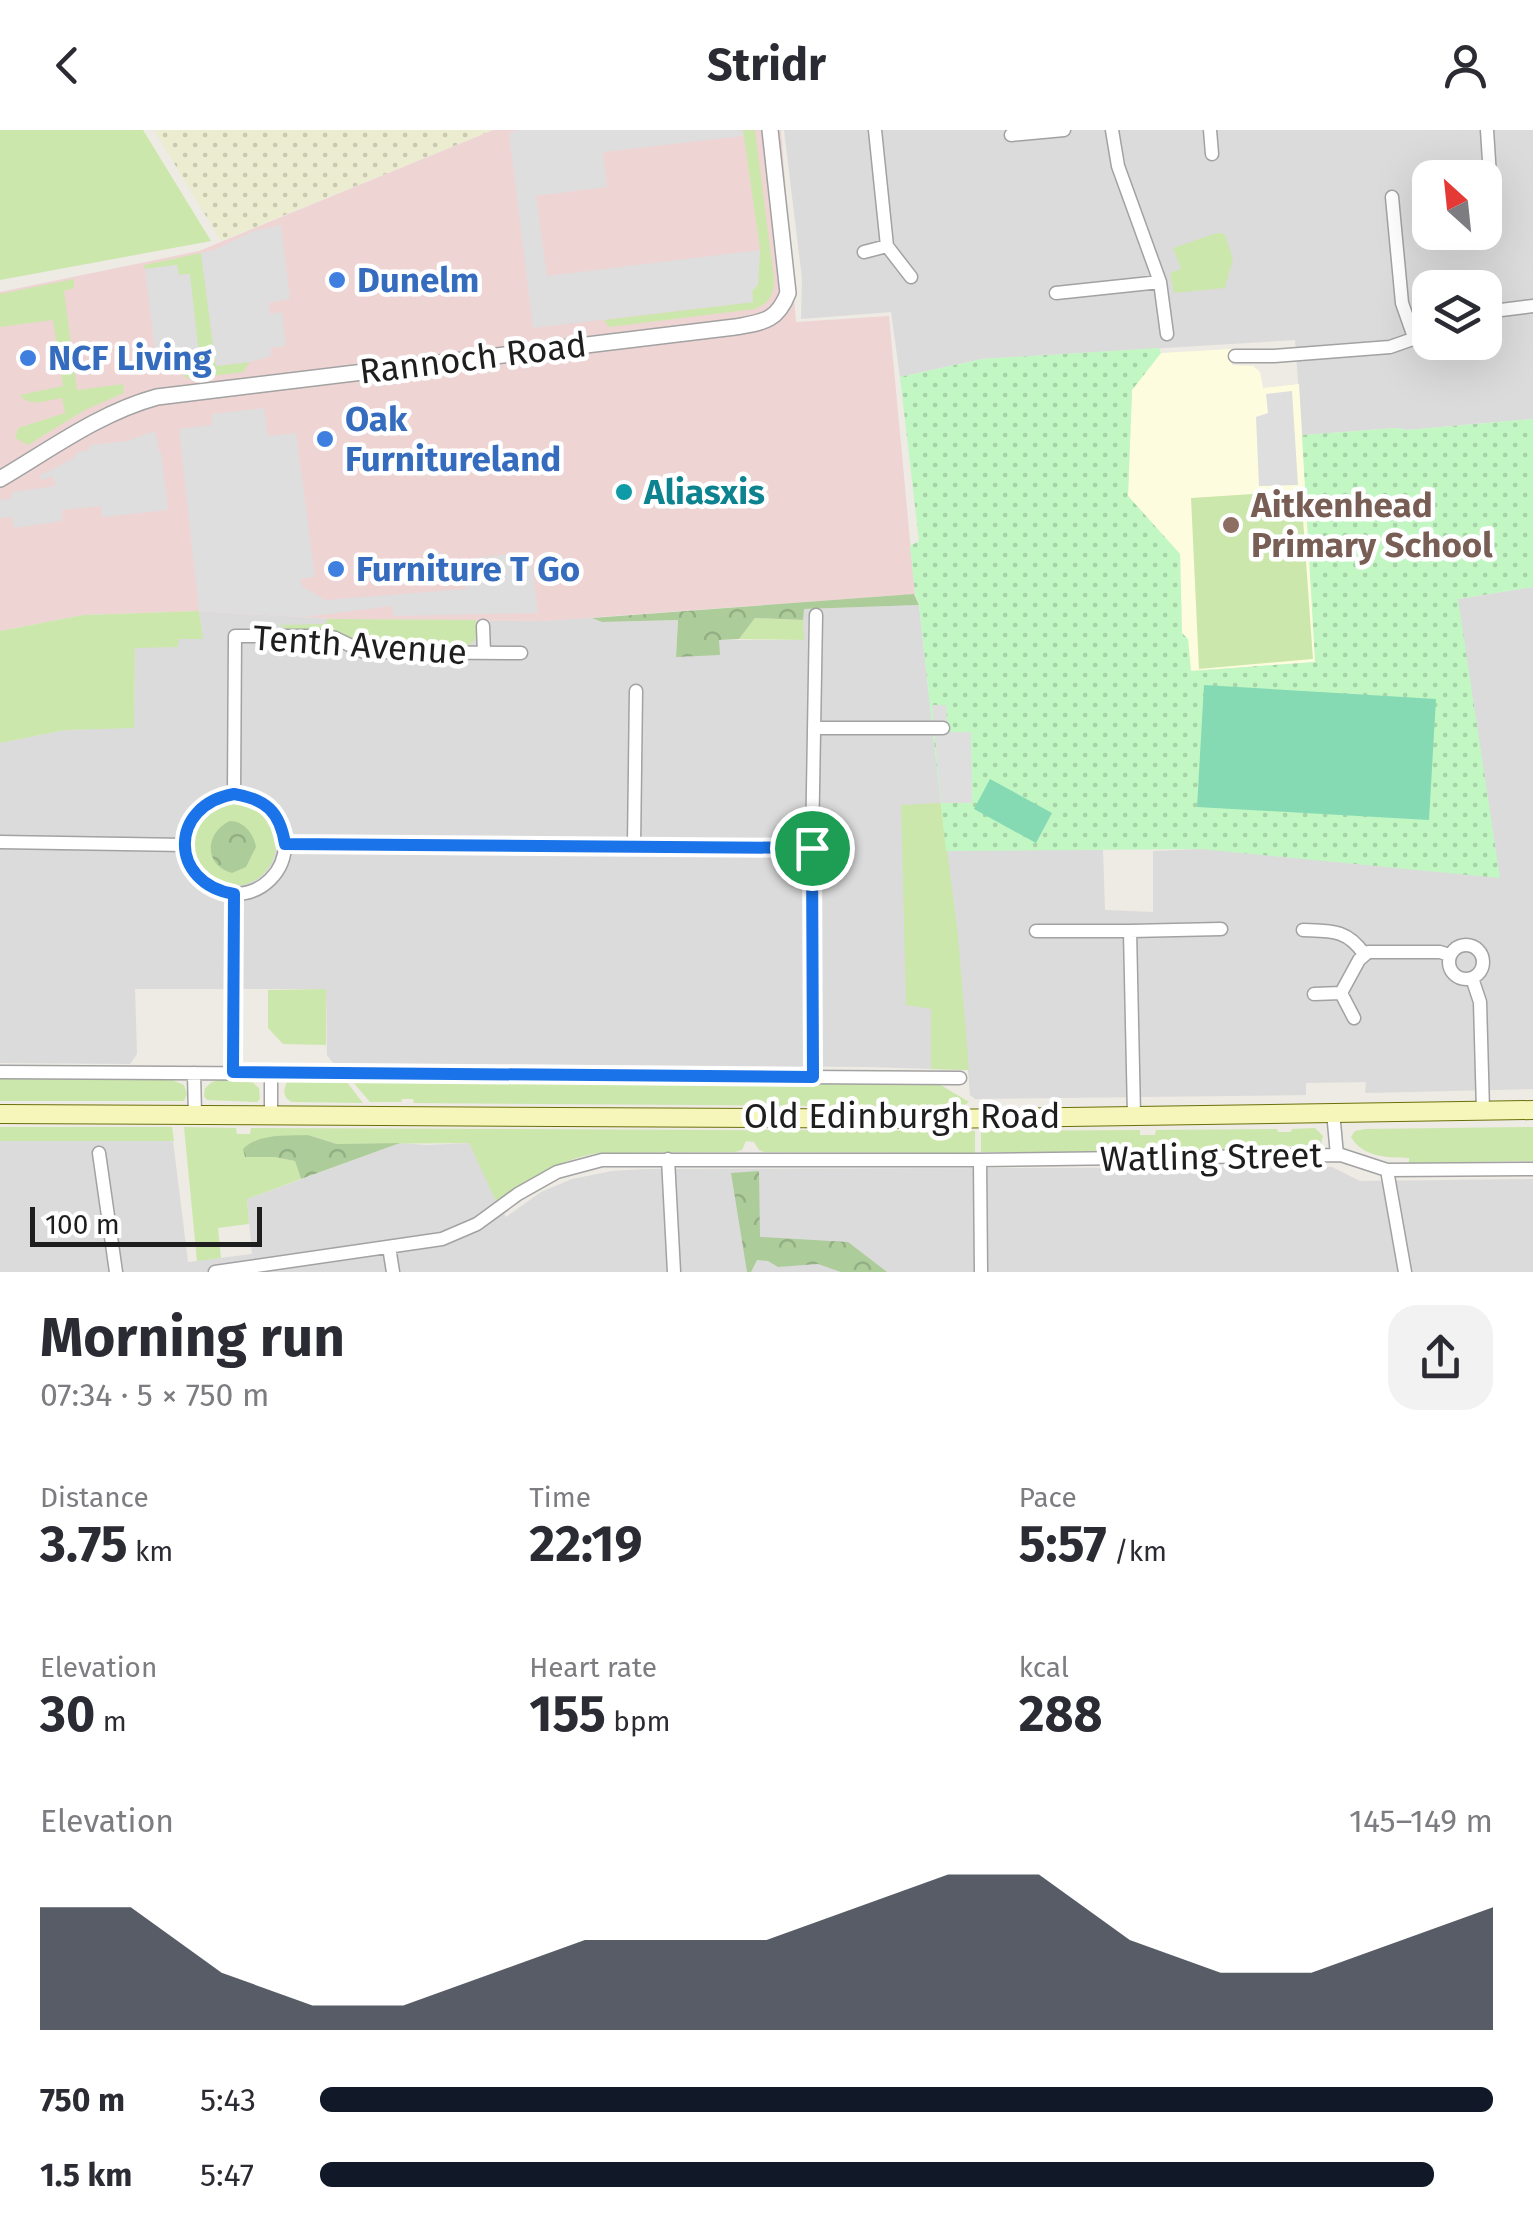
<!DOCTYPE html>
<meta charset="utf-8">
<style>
body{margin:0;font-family:"Fira Sans",sans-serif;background:#f2f2f3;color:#2b2b33;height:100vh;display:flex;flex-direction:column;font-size:38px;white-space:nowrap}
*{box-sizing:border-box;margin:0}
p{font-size:32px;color:#7c7c81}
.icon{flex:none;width:55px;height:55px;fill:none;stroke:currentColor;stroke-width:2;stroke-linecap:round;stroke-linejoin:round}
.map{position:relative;height:1142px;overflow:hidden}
.details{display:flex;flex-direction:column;background:#fff;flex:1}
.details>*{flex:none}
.needle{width:65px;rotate:333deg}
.controls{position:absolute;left:1412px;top:30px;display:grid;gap:20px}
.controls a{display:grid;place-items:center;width:90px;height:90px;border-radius:20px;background:#fff;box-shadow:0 10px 40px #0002;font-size:50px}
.scale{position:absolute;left:30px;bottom:25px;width:232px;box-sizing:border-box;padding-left:10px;border:5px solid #1e1e1e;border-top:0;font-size:28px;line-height:35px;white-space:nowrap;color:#1e1e1e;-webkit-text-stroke:8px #fff;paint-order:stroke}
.pin{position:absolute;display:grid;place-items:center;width:85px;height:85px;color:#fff;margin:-42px;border:5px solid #fff;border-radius:50%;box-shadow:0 2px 10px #0007}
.round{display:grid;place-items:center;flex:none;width:105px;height:105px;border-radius:30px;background:#f2f2f3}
.head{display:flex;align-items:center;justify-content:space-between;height:170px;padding:0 40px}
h1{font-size:55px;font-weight:700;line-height:75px}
.figures{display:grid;grid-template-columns:repeat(3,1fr);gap:15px;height:170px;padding:10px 40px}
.figures div{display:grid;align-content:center}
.figures b{font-size:50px;font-weight:700}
.figures small{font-size:28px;font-weight:400}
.figures p{font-size:28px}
.chart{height:280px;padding:20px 40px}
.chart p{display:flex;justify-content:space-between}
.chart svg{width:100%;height:180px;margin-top:10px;fill:#111827;opacity:.7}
ul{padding:0 40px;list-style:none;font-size:32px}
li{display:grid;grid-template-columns:160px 120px 1fr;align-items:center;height:75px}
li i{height:25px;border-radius:12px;background:#111827}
header{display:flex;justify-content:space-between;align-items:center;height:130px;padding:0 40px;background:#fff;font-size:45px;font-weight:700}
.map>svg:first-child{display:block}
.residential{fill:#dcdbdb;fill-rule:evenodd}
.commercial{fill:#efd4d4}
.education{fill:#fefcde}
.farmland{fill:url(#farmland-dots)}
.grass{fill:#cce7ac}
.forest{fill:url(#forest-crowns)}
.park{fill:url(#park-dots)}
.pitch{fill:#85dab4}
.parking{fill:#dedede}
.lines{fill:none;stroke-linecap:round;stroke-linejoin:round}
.minor-casing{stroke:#a2a2a2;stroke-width:15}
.tertiary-casing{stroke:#a2a2a2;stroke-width:18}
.secondary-casing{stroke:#6b7009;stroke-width:20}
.minor{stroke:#fff;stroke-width:12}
.tertiary{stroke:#fff;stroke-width:15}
.secondary{stroke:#f7f6ba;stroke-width:18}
.route-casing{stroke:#fff;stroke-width:20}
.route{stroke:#1a73e8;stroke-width:12}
.shop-dot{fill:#3f7fe0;stroke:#fff;stroke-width:4}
.culture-dot{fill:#0f9aa8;stroke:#fff;stroke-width:4}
.education-dot{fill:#8d6e63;stroke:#fff;stroke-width:4}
.labels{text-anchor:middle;stroke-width:9;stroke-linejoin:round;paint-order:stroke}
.shop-label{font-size:35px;font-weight:bold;fill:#366cbe;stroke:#fff;text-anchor:start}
.street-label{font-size:35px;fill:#1e1e1e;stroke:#fff}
.culture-label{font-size:35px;font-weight:bold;fill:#0d838f;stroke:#fff;text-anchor:start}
.education-label{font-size:35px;font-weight:bold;fill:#785e54;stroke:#fff;text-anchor:start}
</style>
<header><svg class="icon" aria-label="back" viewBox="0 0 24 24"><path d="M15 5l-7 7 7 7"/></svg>Stridr<svg class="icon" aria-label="person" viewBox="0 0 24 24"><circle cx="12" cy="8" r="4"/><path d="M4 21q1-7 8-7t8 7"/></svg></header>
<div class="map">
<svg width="1533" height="1142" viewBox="0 0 1533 1142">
<defs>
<pattern id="farmland-dots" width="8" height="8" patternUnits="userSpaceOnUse" patternTransform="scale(2.5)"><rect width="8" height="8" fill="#ececd0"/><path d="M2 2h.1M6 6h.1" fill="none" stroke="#cacab2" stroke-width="1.8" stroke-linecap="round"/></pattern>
<pattern id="forest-crowns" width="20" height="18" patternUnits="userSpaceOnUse" patternTransform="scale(2.5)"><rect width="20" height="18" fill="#accc9a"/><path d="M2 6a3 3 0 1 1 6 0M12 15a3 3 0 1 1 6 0" fill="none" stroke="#94af84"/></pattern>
<pattern id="park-dots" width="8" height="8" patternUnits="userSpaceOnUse" patternTransform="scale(2.5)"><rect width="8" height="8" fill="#c2f7c4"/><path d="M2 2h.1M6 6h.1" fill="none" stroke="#a6d3a8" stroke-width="1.8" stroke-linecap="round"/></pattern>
</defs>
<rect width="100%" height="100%" fill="#eeeae4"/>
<path class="residential" d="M 784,0 L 1533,0 L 1533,289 L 1407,300 L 1397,298 L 1302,305 L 1295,210 L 982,229 L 900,247 L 891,182 L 801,189 L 802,149 ZM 1430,48 L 1485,48 L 1485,102 L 1430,102 ZM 1430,158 L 1485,158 L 1485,212 L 1430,212 Z
M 1533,457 L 1533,959 L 1365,963 L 1366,952 L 1306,953 L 1306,965 L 975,969 L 970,965 L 968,940 L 867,937 L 333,933 L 327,925 L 326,859 L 135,859 L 137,924 L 130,934 L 0,933 L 0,613 L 65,600 L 134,597 L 135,517 L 177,517 L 178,509 L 202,509 L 199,481 L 333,489 L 545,491 L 592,487 L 602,492 L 678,490 L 676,526 L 719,510 L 803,510 L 803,479 L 919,475 L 946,720 L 1103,720 L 1105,780 L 1153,782 L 1153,721 L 1200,719 L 1458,469 Z
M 0,1011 L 173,1011 L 188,1132 L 252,1124 L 247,1069 L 400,1013 L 427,1015 L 469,1013 L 506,1087 L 541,1062 L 572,1049 L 612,1041 L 643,1039 L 1332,1037 L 1360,1051 L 1533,1049 L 1533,1142 L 0,1142 Z"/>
<path class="commercial" d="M 493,0 L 781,0 L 796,192 L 889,186 L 915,464 L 545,491 L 333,489 L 199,481 L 84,485 L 0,501 L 0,162 L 199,121 Z"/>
<path class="education" d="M 1231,219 L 1232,235 L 1253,236 L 1260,242 L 1263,258 L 1299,254 L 1316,532 L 1190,541 L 1188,510 L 1182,503 L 1180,424 L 1128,366 L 1132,259 L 1161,223 Z"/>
<path class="farmland" d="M 154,0 L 493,0 L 221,111 Z"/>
<path class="grass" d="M 0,0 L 143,0 L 211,111 L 0,150 Z
M 743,0 L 755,0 L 774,149 C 774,164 770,173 755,179 L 609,197 L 604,190 L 753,172 L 752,160 L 758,155 L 760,120 Z
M 1217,103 L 1225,104 L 1233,129 L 1225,158 L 1174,163 L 1170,143 L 1181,139 L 1173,118 Z
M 201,123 L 216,236 L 250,232 L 243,242 L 189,249 L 184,246 L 189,227 L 199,226 L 189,144 L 178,145 L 177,135 L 145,139 L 144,135 Z
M 74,149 L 74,158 L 64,161 L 77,260 L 123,254 L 124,263 L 85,280 L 28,315 L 15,308 L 18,298 L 65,283 L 62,268 C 48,270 29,278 20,265 L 63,256 L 53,190 L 0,197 L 0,164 Z
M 1301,361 L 1313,529 L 1199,539 L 1191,368 Z
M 199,481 L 203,509 L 179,509 L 178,517 L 135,518 L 134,598 L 65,600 L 0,613 L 0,501 L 83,485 Z
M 755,488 L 803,490 L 804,510 L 739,509 Z
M 327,489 L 476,490 C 477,502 479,511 466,516 L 368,517 L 297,502 L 278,495 L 326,494 Z
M192 714a42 42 0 1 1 84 0a42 42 0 1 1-84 0Z
M 941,673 L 958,805 L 969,940 L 931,939 L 931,879 L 906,875 L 901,675 Z
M 326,859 L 326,915 L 283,914 L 268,898 L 268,860 Z
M 0,948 L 170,949 L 184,955 L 187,964 L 184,971 L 0,971 Z
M 220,950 L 251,951 L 259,958 L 260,969 L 257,972 L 207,970 L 204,966 L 205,958 L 212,952 Z
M 294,950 L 346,951 L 363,973 L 292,972 C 283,968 283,960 287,952 Z
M 352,951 L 939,954 L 969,972 L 962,977 L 414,973 L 413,969 L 402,969 L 401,972 L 370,972 Z
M 0,997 L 172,997 L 174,1011 L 0,1011 Z
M 184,997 L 236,998 L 237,1004 L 250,1004 L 251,998 L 975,1001 L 975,1023 L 764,1022 L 759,1020 L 754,1012 L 746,1011 L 742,1020 L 735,1022 L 600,1023 C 559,1029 530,1048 496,1071 L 469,1013 L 337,1014 L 308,1005 L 244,1027 L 274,1027 L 295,1031 L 301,1049 L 247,1069 L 249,1094 L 218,1098 L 221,1128 L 197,1131 Z
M 1533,997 L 1533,1031 L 1409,1033 L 1409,1028 C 1386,1027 1364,1028 1351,1007 L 1355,1001 L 1365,999 Z
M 1315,998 L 1323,1006 L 1321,1013 L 1314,1016 L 1284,1016 L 1285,1021 L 981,1022 L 981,1001 L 1140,1000 L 1140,1005 L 1155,1005 L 1156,1000 L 1277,999 L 1278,1002 L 1291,1002 L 1292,999 Z"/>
<path class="forest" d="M 914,464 L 919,475 L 804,479 L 803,490 L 755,488 L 739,509 L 719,510 L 720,525 L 676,527 L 678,490 L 602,492 L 592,488 Z
M 230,691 C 244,691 254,704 256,717 L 246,737 L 232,743 C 203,735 205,702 230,691 Z
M 308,1005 L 337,1014 L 400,1013 L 301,1049 L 295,1031 L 274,1027 L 245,1027 L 243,1019 C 259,1003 287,1006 308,1005 Z
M 759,1041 L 760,1107 L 848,1112 L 887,1142 L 841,1142 L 818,1134 L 778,1137 L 768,1131 L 757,1130 L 751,1142 L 747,1142 L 731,1043 Z"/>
<path class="park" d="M 1159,218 L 1161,223 L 1132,260 L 1128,366 L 1180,424 L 1182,503 L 1188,509 L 1191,541 L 1315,532 L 1302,305 L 1397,298 L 1407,300 L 1533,289 L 1533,457 L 1458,469 L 1500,748 L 1201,719 L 946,721 L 919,475 L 915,464 L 910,416 L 919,411 L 900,247 L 982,229 Z"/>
<path class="pitch" d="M 1204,555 L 1436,569 L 1429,690 L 1197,677 Z
M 990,649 L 1052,683 L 1036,713 L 974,679 Z"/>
<path class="parking" d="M 517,0 L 743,0 L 743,6 L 603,22 L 607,57 L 536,66 L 547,146 L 760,120 L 758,155 L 752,161 L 753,172 L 533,198 L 509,4 Z
M 281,95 L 290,169 L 269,173 L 270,184 L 282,182 L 286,216 L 271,218 L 271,226 L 250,232 L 216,236 L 201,123 L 214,120 L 254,101 Z
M 177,135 L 179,145 L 190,144 L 199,226 L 156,231 L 145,139 Z
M 1292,261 L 1298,355 L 1259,356 L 1256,287 L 1268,283 L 1266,264 Z
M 264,278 L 268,306 L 296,303 L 315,447 L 300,449 L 302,456 L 325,470 L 466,459 L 460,430 L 530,422 L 538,483 L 394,486 L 392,476 L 304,487 L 199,481 L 179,299 L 213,295 L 211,284 Z
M 155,301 L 159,321 L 161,322 L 168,380 L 103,387 L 100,376 L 62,380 L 62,391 L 14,398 L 12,387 L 0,388 L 0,370 L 12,368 L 12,362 L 56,356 L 53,346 L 42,350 L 39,346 L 74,328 L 78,322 L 89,320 L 90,315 L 127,311 Z
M 932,575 L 946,575 L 948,602 L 971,602 L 972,673 L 941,673 Z"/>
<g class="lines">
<g class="minor-casing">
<path id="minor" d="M 875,0 L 887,116
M 1112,0 L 1118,36 L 1160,152 L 1167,204
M 1210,0 L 1212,24
M 1487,0 L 1490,46
M 1011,5 L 1064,0
M 1392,67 L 1402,173 L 1415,210
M 864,122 L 887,116 L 911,147
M 1056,163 L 1160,152
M 1485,182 L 1533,176
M 1235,226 L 1274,226 L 1390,217 L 1430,203
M 483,496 L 484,523
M 816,598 L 943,598
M 234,664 L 235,506 L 323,506 L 335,508 L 364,522 L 521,523
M185 714a50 50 0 1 1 100 0a50 50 0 1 1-100 0Z
M 0,712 L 185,715
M 285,714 L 812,718
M 634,716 L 636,561
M 1303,800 C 1331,801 1347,799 1364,824
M 1036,801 L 1130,801
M1449 832a17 17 0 1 1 34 0a17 17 0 1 1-34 0Z
M 1472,848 L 1480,872 L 1483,980
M 1341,863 L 1359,830 L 1368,822 L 1440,822 L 1449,825
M 1314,864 L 1341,863 L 1354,888
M 0,942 L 960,948
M 233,942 L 234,764
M 194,943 L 195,985
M 813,947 L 812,718 L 816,485
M 1333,982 L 1337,1025
M 271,984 L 271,943
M 1134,985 L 1130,801 L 1221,799
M 99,1023 L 116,1142
M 668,1029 L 674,1142
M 980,1030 L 981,1142
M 1387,1040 L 1405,1142
M 389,1117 L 393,1142
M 215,1142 L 442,1109 L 477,1094 L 518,1064 L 557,1042 L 602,1030 L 978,1030 L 1341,1025 L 1387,1040 L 1533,1039"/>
</g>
<g class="tertiary-casing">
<path id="tertiary" d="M 0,349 C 51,319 99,283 157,267 L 735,197 C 762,192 777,192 788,163 L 770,0"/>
</g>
<g class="secondary-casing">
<path id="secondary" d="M 0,984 L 942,989 L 1533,980"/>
</g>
<use href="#minor" class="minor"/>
<use href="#tertiary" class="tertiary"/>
<use href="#secondary" class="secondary"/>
</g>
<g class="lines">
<g class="route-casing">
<path id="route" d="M 234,664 C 266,669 280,682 285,714 L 812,718 L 813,947 L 233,942 L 234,764 C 168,753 169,675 234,664 Z"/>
</g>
<use href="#route" class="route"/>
</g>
<g class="shop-dot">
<circle cx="337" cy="150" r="10"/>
<circle cx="28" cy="228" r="10"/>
<circle cx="325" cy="309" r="10"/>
<circle cx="336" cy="439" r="10"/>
</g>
<circle class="culture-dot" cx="624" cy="362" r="10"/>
<circle class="education-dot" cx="1231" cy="395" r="10"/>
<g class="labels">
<g class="shop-label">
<text x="357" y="162">Dunelm</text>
<text x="48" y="240">NCF Living</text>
<text x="345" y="301">Oak<tspan x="345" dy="40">Furnitureland</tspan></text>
<text x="356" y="451">Furniture T Go</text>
</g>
<g class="street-label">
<text transform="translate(473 228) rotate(-7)" y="12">Rannoch Road</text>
<text transform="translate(360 515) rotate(4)" y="12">Tenth Avenue</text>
<text x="902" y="998">Old Edinburgh Road</text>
<text transform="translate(1211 1027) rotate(-1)" y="12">Watling Street</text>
</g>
<g class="culture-label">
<text x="644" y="374">Aliasxis</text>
</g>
<g class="education-label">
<text x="1251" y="387">Aitkenhead<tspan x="1251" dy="40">Primary School</tspan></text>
</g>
</g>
</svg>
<div class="controls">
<a><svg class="needle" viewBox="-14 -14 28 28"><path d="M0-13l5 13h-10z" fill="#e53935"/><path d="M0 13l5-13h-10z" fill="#7c7c81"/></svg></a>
<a><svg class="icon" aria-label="layers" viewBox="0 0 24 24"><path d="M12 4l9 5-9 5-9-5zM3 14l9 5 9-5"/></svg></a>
</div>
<div class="scale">100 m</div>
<div class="pin" style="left:812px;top:718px;background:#1e9e55"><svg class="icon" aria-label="arrive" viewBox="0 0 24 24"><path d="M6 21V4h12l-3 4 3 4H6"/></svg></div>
</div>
<section class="details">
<div class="head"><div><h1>Morning run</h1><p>07:34 · 5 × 750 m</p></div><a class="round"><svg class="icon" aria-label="share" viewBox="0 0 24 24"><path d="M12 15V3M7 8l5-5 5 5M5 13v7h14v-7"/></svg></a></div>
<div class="figures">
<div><p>Distance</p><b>3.75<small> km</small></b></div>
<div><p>Time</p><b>22:19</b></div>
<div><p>Pace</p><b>5:57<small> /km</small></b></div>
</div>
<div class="figures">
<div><p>Elevation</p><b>30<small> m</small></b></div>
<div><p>Heart rate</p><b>155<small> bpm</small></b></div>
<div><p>kcal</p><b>288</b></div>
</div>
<div class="chart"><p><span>Elevation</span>145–149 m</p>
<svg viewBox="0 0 160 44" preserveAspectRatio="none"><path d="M0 44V14L10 14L20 30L30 38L40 38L50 30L60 22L70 22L80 22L90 14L100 6L110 6L120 22L130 30L140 30L150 22L160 14V44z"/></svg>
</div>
<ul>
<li><b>750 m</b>5:43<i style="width:100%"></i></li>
<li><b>1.5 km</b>5:47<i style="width:95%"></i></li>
</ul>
</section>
